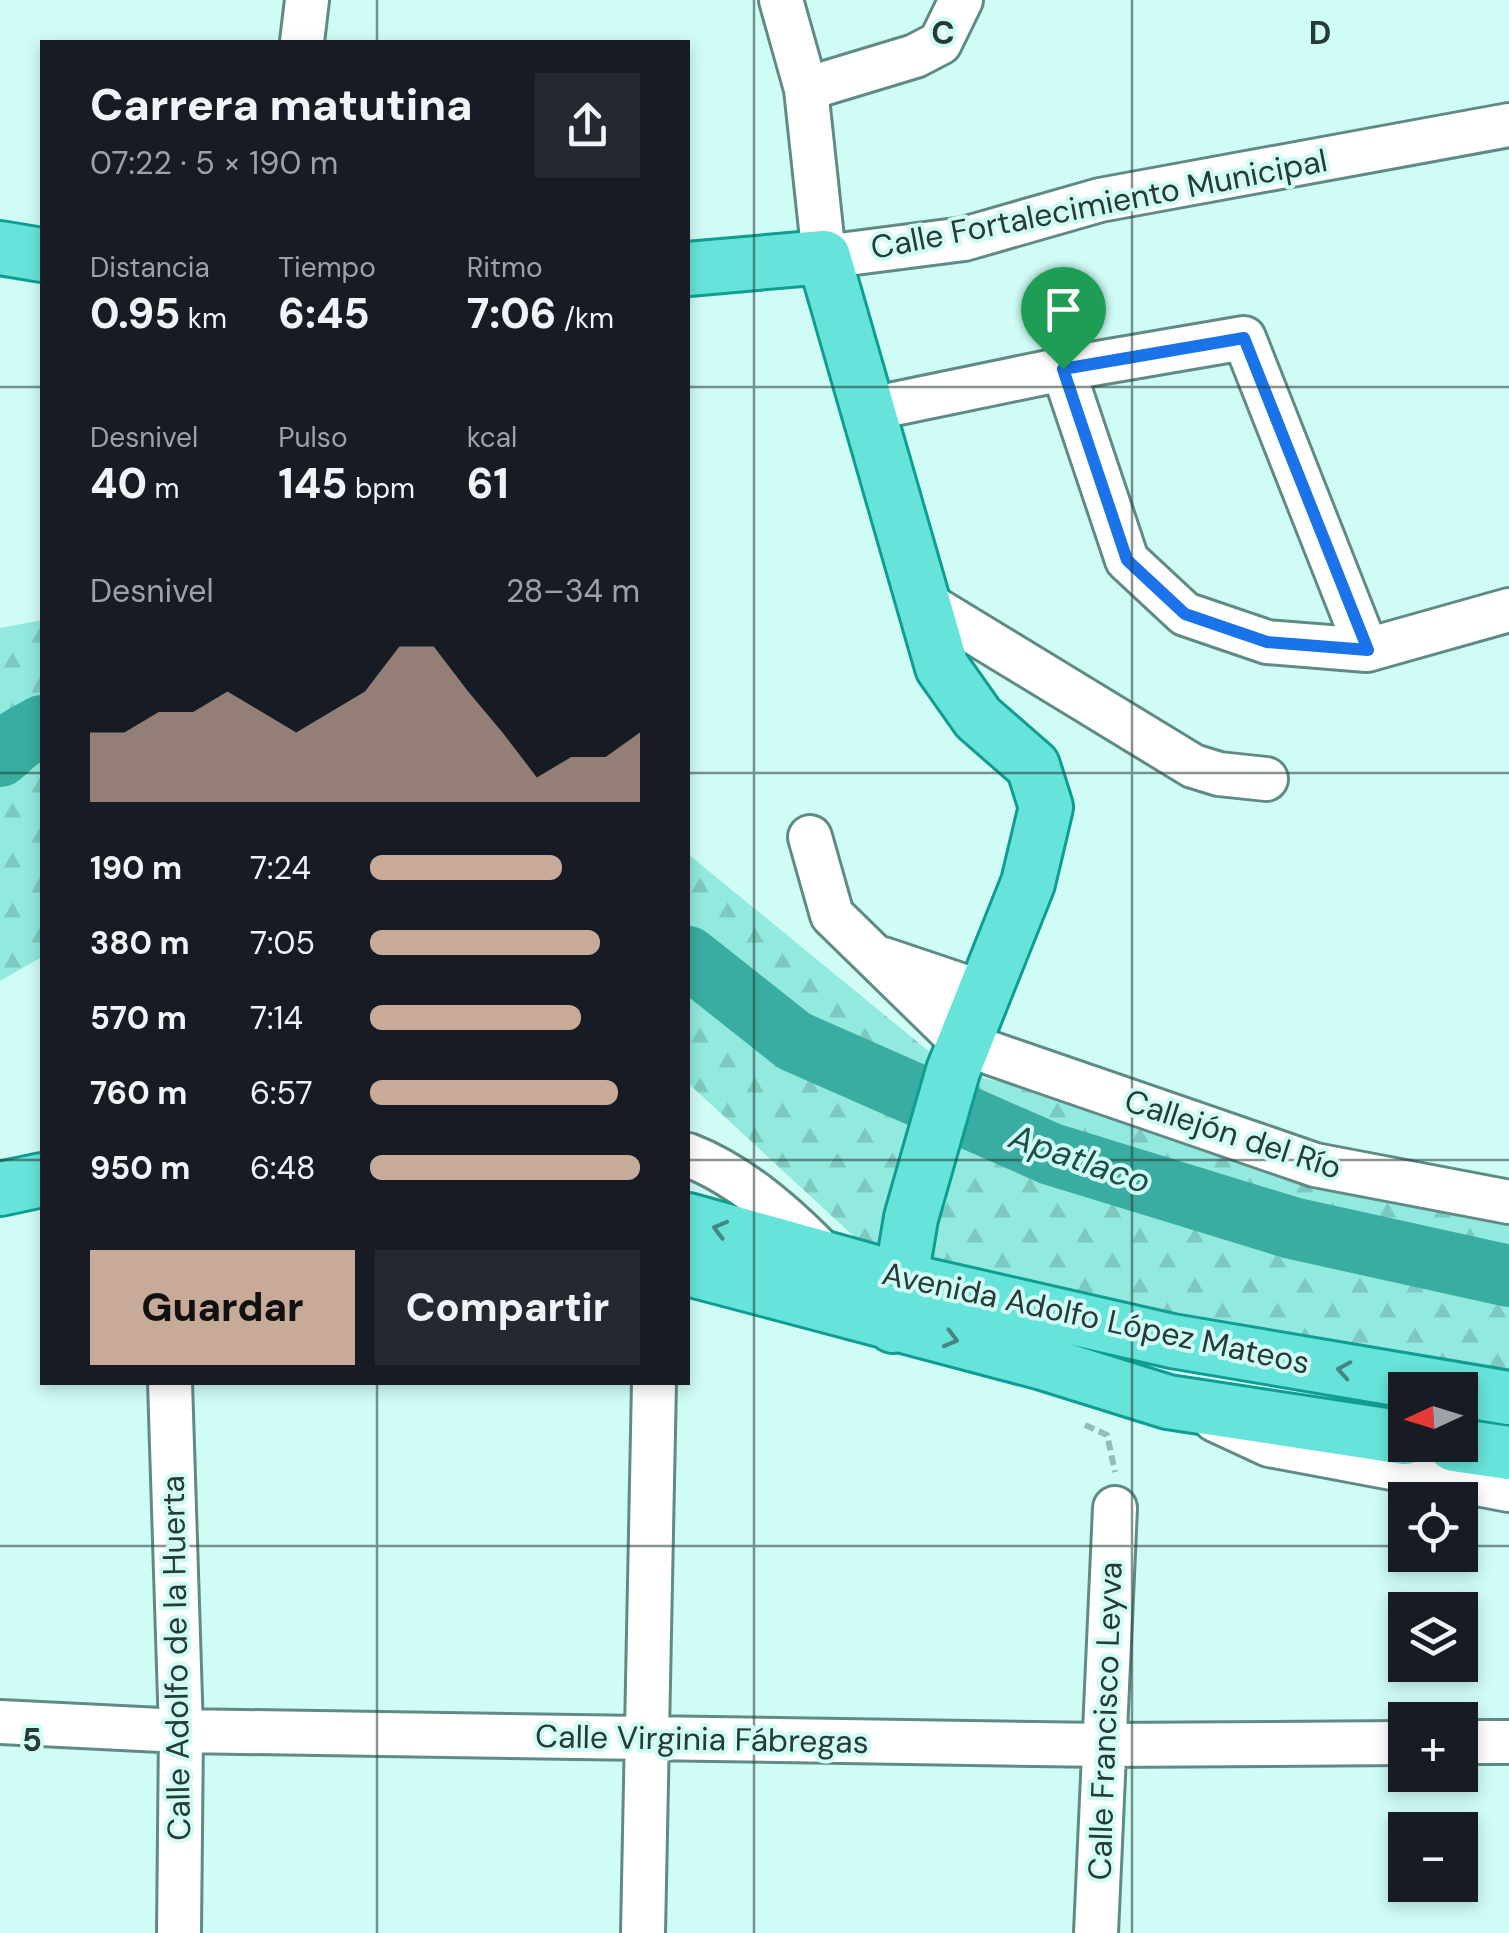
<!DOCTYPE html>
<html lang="es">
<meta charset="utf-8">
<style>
body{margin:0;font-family:"DM Sans",sans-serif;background:#242831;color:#f1f3f6;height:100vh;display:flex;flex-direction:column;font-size:38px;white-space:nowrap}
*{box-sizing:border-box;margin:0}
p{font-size:32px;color:#9ea1a6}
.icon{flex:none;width:55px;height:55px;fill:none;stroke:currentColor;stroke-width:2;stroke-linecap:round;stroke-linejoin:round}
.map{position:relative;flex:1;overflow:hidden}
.panel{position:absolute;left:40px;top:40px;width:650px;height:1345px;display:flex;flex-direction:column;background:#171b24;border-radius:0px;box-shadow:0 5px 15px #0003}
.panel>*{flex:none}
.needle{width:65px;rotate:266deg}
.buttons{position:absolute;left:1388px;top:1372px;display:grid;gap:20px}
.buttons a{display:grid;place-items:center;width:90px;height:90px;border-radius:0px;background:#171b24;box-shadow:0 5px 15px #0003;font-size:50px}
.pin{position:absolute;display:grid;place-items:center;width:85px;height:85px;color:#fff;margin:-102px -42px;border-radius:50% 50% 50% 0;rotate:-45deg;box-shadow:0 0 10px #0007}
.pin .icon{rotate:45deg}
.round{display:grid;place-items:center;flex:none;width:105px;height:105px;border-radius:0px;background:#242831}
.overview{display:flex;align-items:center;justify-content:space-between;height:170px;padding:0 50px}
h1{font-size:45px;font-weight:800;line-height:75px}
.figures{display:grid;grid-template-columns:repeat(3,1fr);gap:15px;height:170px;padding:10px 50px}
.figures div{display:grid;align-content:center}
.figures b{font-size:42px;font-weight:800}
.figures small{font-size:28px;font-weight:400}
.figures p{font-size:28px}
.chart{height:280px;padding:20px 50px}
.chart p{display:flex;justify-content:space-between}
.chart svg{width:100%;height:180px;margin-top:10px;fill:#c8aa99;opacity:.7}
.action{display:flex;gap:20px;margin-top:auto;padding:20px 50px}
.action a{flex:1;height:115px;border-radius:0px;background:#c8aa99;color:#111;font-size:40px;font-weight:800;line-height:115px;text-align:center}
.action a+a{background:#242831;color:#f1f3f6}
ul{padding:0 50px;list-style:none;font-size:32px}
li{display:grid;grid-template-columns:160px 120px 1fr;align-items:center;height:75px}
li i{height:25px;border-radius:12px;background:#c8aa99}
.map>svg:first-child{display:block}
.forest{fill:url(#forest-firs)}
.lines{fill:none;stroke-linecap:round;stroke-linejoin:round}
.river{stroke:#39ada1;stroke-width:62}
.minor-casing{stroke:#608b85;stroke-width:48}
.major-casing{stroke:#0f9d92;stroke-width:58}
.path{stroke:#97bcb6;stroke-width:6;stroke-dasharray:10 5;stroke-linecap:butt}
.minor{stroke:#fff;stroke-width:42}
.major{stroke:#67e4da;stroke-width:52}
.oneway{stroke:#448681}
.route-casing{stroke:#fff;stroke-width:20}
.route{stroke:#1a73e8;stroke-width:12}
.grid{fill:none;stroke:#283a38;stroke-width:2.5;stroke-opacity:0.55}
.labels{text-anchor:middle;stroke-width:8;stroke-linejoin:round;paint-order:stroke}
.street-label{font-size:32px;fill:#283a38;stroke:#cffdf6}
.water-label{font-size:35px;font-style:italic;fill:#1d4e48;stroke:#cffdf6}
.grid-label{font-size:32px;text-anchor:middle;font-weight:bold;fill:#283a38;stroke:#cffdf6;stroke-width:8;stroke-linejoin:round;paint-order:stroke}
</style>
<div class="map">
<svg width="1509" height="1933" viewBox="0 0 1509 1933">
<defs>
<pattern id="forest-firs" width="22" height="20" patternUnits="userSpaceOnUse" patternTransform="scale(2.5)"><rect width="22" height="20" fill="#92e9de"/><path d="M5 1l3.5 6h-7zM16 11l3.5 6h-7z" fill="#7ec9bf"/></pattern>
</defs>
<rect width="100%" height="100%" fill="#cffdf6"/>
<path class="forest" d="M 42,620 L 42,957 L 0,981 L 0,628 Z
M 688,854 L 953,1071 L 1509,1200 L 1509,1393 L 900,1279 L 688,1083 Z"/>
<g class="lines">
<path class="river" d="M 0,756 L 19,739 L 42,726
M 688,957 L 794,1041 L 1051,1154 L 1292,1228 L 1509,1276"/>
<g class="minor-casing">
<path id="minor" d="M 781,0 L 806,89 L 824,257 L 964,239 L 1100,200 L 1509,125
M 302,42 L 307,0
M 806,89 L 915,56 L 940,43 L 961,0
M 1063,369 L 1127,560 L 1185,614 L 1267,642 L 1367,650 L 1509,610
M 870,409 L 1063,369 L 1244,338 L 1367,650
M 927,604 L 1193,766 L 1219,774 L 1266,779
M 810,837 L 832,915 L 964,1044 L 1315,1165 L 1509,1202
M 883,959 L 984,993
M 688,1155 C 740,1175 786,1216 825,1256 L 829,1264
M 170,1382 L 181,1731 L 179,1933
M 1215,1420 L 1269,1445 L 1509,1490
M 0,1722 L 181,1731 L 1104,1745 L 1405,1743
M 1460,1742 L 1509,1742
M 643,1933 L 654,1382
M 1096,1933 L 1115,1508"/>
</g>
<g class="major-casing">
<path id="major" d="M 0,248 L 42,255
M 688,269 L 824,257 L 942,667 L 978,718 L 1033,766 L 1046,807 L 1028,883 L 953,1071 L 911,1218 L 893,1326
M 0,1189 L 42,1180
M 688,1220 L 900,1279 L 1172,1341 L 1509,1398
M 688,1269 L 1043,1363 L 1168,1402 L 1405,1438
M 1454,1445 L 1509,1453"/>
</g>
<path class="path" d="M 1085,1425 L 1107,1435 L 1115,1472"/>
<use href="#minor" class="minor"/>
<use href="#major" class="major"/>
</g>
<defs><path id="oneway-chevron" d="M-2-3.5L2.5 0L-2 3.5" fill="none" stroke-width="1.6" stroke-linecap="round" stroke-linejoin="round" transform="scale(2.5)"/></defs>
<g class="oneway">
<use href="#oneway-chevron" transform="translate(720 1229) rotate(-165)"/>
<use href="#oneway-chevron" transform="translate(951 1339) rotate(15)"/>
<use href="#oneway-chevron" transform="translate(1344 1370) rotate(-170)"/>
</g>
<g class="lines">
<g class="route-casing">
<path id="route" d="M 1244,338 L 1368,650 L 1267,642 L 1185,614 L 1127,560 L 1063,369 Z"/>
</g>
<use href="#route" class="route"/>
</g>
<path class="grid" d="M 377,0 L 377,42M 754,0 L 754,1933M 1132,0 L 1132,1933M 0,387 L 42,387M 688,387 L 1509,387M 0,773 L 42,773M 688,773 L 1509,773M 0,1160 L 42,1160M 688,1160 L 1509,1160M 377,1382 L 377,1933M 0,1546 L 1405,1546M 1460,1546 L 1509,1546"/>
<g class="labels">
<g class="street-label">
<text transform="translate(1099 204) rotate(-11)" y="11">Calle Fortalecimiento Municipal</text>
<text transform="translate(1233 1134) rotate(18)" y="11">Callejón del Río</text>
<text transform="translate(1096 1318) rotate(12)" y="11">Avenida Adolfo López Mateos</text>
<text transform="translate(176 1658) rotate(-91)" y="11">Calle Adolfo de la Huerta</text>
<text transform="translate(1105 1721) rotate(-88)" y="11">Calle Francisco Leyva</text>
<text transform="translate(702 1739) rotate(1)" y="11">Calle Virginia Fábregas</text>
</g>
<g class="water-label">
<text transform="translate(1080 1159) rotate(19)" y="12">Apatlaco</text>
</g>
</g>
<g class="grid-label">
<text x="943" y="44">C</text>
<text x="1320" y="44">D</text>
<text x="32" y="1751">5</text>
</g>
</svg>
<div class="buttons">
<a><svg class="needle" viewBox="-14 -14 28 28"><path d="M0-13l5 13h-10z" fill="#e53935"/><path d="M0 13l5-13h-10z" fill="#9ea1a6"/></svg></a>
<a><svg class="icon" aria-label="locate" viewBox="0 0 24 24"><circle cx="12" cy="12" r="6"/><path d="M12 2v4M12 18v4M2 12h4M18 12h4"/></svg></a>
<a><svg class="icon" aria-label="layers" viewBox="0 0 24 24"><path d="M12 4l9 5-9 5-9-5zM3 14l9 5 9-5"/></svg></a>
<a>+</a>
<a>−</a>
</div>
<div class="pin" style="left:1063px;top:369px;background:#1e9e55"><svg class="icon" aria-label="arrive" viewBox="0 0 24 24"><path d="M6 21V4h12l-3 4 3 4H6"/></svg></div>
<section class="panel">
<div class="overview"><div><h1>Carrera matutina</h1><p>07:22 · 5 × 190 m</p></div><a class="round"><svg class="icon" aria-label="share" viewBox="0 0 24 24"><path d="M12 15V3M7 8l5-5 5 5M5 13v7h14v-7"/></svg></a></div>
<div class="figures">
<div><p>Distancia</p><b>0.95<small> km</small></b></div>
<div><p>Tiempo</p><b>6:45</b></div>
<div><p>Ritmo</p><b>7:06<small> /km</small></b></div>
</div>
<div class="figures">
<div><p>Desnivel</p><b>40<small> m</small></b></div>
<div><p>Pulso</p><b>145<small> bpm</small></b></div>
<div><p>kcal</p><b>61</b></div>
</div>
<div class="chart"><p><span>Desnivel</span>28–34 m</p>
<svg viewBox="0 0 160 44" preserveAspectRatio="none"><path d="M0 44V27L10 27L20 22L30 22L40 17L50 22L60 27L70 22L80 17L90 6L100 6L110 17L120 27L130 38L140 33L150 33L160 27V44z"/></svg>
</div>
<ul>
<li><b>190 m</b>7:24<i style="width:71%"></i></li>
<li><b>380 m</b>7:05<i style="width:85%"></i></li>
<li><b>570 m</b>7:14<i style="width:78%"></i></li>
<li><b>760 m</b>6:57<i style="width:92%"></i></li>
<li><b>950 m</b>6:48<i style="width:100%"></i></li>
</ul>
<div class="action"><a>Guardar</a><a>Compartir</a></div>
</section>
</div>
